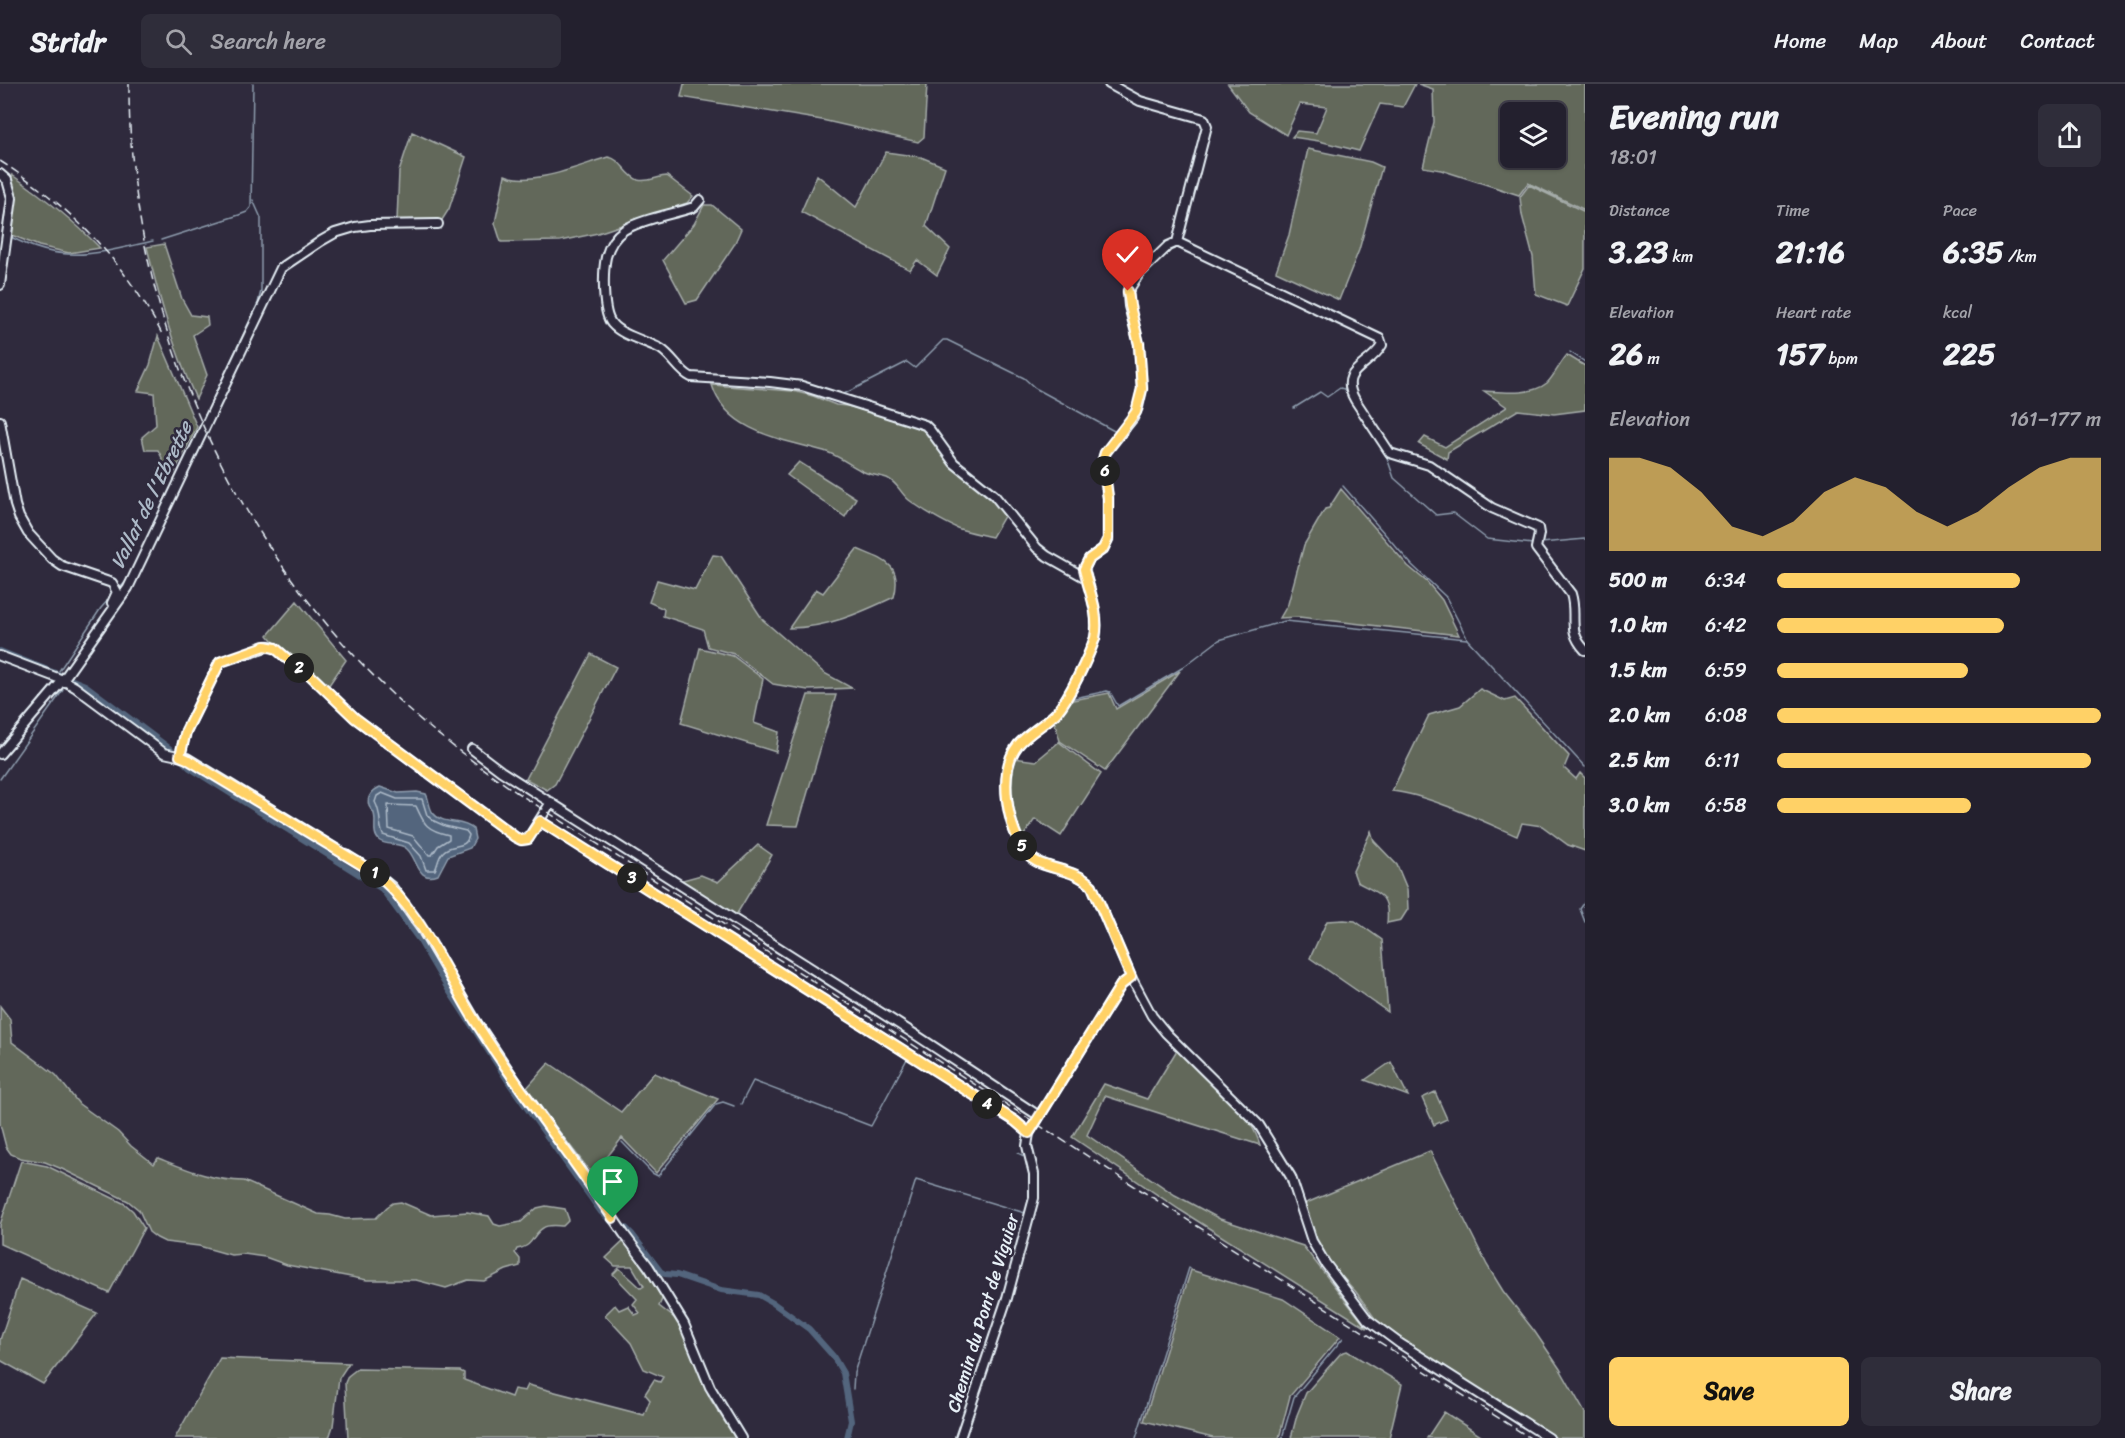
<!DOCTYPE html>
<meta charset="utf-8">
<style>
body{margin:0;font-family:Sriracha,sans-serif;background:#2f2d3a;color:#f1f3f6;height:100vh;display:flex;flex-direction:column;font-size:22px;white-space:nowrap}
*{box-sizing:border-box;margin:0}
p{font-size:20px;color:#a3a3aa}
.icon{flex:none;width:33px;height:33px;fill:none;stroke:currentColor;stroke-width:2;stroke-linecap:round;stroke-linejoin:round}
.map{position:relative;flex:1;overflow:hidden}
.drawer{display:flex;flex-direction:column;background:#23202e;width:540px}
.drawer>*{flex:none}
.tools{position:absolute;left:1500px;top:18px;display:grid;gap:12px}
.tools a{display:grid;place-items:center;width:66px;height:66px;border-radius:9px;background:#23202e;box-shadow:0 2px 4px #0004,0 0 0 2px #403e4a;font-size:30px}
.pin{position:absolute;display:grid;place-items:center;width:51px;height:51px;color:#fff;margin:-62px -26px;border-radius:50% 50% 50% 0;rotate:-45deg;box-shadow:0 0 6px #0007}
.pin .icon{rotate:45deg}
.km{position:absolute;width:30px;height:30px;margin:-15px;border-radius:50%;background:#222;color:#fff;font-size:16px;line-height:30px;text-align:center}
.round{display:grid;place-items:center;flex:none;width:63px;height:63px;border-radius:9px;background:#2f2d3a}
.summary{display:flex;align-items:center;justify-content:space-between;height:102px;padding:0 24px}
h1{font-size:33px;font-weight:700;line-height:45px}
.metrics{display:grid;grid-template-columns:repeat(3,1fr);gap:9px;height:102px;padding:6px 24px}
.metrics div{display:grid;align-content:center}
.metrics b{font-size:30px;font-weight:700}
.metrics small{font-size:16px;font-weight:400}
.metrics p{font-size:16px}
.chart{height:168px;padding:12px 24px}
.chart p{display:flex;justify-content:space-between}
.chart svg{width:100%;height:108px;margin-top:6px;fill:#ffd166;opacity:.7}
.action{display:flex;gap:12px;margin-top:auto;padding:12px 24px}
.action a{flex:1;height:69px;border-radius:9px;background:#ffd166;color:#111;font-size:24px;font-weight:700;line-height:69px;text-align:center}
.action a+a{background:#2f2d3a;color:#f1f3f6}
ul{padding:0 24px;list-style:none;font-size:20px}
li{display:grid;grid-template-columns:96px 72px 1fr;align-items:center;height:45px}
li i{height:15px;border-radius:8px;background:#ffd166}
header{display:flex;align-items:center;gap:36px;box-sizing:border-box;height:84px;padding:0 30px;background:#23202e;border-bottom:2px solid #403e4a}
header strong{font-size:28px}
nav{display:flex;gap:33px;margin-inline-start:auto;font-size:21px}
.search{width:420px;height:54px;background:#2f2d3a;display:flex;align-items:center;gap:15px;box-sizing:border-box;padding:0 21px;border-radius:9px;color:#a3a3aa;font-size:22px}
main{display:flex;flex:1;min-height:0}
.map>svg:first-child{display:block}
.green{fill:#62675a;stroke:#a5aca9;stroke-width:1.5;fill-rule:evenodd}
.water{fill:#52657d;stroke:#8e9dae;stroke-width:1.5}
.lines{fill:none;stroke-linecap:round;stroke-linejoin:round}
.shore{stroke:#acb9c7;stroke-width:1.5}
.stream{stroke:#8e9dae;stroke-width:1.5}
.canal{stroke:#52657d;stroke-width:6}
.minor-casing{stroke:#e8f1f8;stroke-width:12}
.minor{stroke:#2f2a3d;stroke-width:8}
.rail{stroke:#e8f1f8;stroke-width:1.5;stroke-dasharray:9 4.5;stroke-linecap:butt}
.route-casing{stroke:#fff;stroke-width:12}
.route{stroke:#ffd166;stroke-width:8}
.labels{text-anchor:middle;stroke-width:5;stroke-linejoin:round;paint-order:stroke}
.street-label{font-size:18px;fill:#e8f1f8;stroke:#2f2a3d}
.water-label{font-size:20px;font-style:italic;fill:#acb9c7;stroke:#2f2a3d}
</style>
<header>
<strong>Stridr</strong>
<div class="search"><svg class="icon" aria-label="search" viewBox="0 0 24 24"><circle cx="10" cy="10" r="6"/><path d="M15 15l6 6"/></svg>Search here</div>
<nav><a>Home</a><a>Map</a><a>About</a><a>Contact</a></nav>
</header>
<main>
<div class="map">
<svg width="1585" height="1354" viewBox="0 0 1585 1354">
<rect width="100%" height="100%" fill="#2f2a3d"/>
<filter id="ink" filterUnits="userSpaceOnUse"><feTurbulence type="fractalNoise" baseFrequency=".0167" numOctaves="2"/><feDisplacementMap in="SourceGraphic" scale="12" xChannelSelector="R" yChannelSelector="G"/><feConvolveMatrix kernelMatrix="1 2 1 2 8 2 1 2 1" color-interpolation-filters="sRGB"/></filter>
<g filter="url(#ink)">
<path class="green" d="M 684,0 L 927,0 L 924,53 L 918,58 L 822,36 L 681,13 Z
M 1228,0 L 1415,0 L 1403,23 L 1380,20 L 1359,67 L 1319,57 L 1292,53 L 1297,47 L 1316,49 L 1327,23 L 1300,20 L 1286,51 L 1249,28 Z
M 1418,0 L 1585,0 L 1585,126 L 1528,99 L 1519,111 L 1441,86 L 1423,83 L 1434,38 L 1433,5 ZM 1510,28 L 1556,28 L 1556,74 L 1510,74 Z
M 412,48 L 466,73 L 449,125 L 442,136 L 397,137 L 399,88 Z
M 1308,65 L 1371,78 L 1382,83 L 1359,166 L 1339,216 L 1276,187 L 1289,151 Z
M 886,68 L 921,73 L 945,83 L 926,142 L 950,165 L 937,191 L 917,176 L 910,186 L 801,128 L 817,91 L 856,123 Z
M 608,73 C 622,75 625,91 638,96 C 648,99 658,92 667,92 L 693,112 L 687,119 L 598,149 L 560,157 L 501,158 L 495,139 L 505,91 C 531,103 581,81 608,73 Z
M 12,91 C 44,113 73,136 100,164 L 69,169 L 39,162 L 9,150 L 14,119 Z
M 1529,101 L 1585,128 L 1585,184 L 1567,222 L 1536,210 L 1533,173 L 1522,131 L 1520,113 Z
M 704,121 L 712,121 L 741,145 L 734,161 L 697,216 L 686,219 L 663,176 L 694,140 Z
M 164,160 L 182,215 L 191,231 L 207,233 L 208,241 L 193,251 L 207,291 L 196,315 C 174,266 159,215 147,163 Z
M 158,252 L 197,343 L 173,391 L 158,388 L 162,374 L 158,366 L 145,366 L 142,353 L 156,341 L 154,309 L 138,307 L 150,281 Z
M 1567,271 L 1585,282 L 1585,326 L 1554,330 L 1518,326 L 1448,368 L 1447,375 L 1419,360 L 1425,353 L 1445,363 L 1507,323 L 1484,307 C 1503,308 1531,312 1547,299 C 1554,292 1560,279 1567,271 Z
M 712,301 L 793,307 L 813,312 L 836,321 L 848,322 L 897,336 L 923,346 L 930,352 L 950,379 L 1006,429 L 992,453 C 980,450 968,448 957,444 C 943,438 921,425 909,416 C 900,409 898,399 887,394 C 878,391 868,391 860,386 C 848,380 838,371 824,367 C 784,356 726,348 712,301 Z
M 799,378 L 856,414 L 845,433 L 787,391 Z
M 1341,405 L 1408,482 L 1427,498 L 1442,516 L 1459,551 L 1299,533 L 1280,534 L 1288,520 L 1304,461 L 1325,425 L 1329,424 Z
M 857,465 C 883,476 903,479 894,513 C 860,529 827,544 789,544 L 816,505 L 823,509 Z
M 713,471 L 721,472 L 763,536 L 824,589 L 852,604 L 808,606 L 773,600 L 734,570 L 708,563 L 703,545 L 663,532 L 664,525 L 649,518 L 657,496 L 695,506 Z
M 297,517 L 346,576 L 327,604 L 276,561 L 268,551 Z
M 700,564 L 733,572 L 763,595 L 754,639 L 779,648 L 776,668 L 681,639 Z
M 591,570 L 616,583 L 555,700 L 547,706 L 526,695 Z
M 1180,587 L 1105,687 L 1060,657 L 1054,636 L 1068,617 L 1109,609 L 1116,625 Z
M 1480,605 L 1505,617 L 1515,614 L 1569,672 L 1564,684 L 1576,695 L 1580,689 L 1585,694 L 1585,767 L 1568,761 L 1542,742 L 1522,739 L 1517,752 C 1482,737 1429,711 1392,707 L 1429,631 L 1460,622 Z
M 808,611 L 836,611 L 798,742 L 766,741 Z
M 1059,658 L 1101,690 L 1061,752 L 1035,735 L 1022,754 C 1009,722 1006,708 1014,674 L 1036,677 Z
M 1371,747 L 1374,757 L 1397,781 L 1407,805 L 1408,825 L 1401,836 L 1387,839 C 1390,810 1379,810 1357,798 L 1353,787 Z
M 758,761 L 772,771 L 735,833 L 679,797 L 701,791 L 718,798 Z
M 1344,836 L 1355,837 L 1382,856 L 1388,928 L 1310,874 L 1327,837 Z
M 0,922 L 10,935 L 12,958 L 56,991 L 79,1020 L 118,1048 L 131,1062 L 154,1080 L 158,1074 C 186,1085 213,1097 244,1097 L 318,1130 L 330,1131 L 345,1135 L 376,1134 L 387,1123 L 393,1119 L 401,1118 L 431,1131 L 467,1128 L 489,1132 L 494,1140 L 500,1142 L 521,1138 L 537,1124 L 546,1122 L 565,1125 L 569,1136 L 563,1142 C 557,1142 548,1140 543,1144 C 531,1151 535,1162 517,1165 L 515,1169 L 520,1175 L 520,1182 L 506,1186 L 484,1197 L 468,1196 L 446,1204 L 416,1196 L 367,1196 L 287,1181 L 265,1173 L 244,1170 L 231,1171 L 199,1162 L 165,1158 L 157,1154 L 149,1148 L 139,1126 L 128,1117 L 62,1085 L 45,1078 L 20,1074 L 11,1070 L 6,1063 L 0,1040 Z
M 1177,966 C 1205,991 1250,1025 1260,1061 L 1105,1012 L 1087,1051 L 1175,1111 L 1220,1135 L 1303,1162 L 1367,1244 L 1180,1126 L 1072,1053 L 1104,1000 L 1147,1015 Z
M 1391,978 L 1408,1012 L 1365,996 Z
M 549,979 L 621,1028 L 654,989 L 718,1015 L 656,1089 L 622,1054 L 593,1091 L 526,1005 Z
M 1435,1008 L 1447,1035 L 1434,1041 L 1422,1014 Z
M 1430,1067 L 1487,1181 L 1503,1207 L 1535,1248 L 1560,1285 L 1585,1329 L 1585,1354 L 1556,1354 L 1379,1240 L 1356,1208 L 1333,1183 L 1316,1157 L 1304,1120 Z
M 21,1077 L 47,1082 L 125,1120 L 133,1127 L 144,1144 L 109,1209 L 0,1160 L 0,1141 Z
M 624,1157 L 663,1213 L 659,1222 L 677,1236 L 704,1296 L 709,1313 L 735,1354 L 348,1354 L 345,1299 L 348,1292 L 357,1285 L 460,1287 L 464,1289 L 464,1296 L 511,1313 L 514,1305 L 525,1307 L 528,1301 L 644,1331 L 650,1316 L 645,1310 L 654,1296 L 660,1298 L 663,1293 L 644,1285 L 631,1259 L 605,1231 L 615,1221 L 619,1226 L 628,1222 L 635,1231 L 640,1229 L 633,1220 L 637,1215 L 613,1190 L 619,1184 L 641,1204 L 644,1202 L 632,1182 L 615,1182 L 606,1174 Z
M 1191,1186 L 1283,1215 L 1340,1253 L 1290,1312 L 1279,1354 L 1213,1354 L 1144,1337 Z
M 20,1195 L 97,1229 L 43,1300 L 0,1276 L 0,1256 Z
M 1347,1267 L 1402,1300 L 1389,1354 L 1291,1354 L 1297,1331 L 1306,1309 L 1341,1269 Z
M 220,1274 L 349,1279 L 339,1294 L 333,1342 L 329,1354 L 175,1354 Z
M 1444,1328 L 1484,1354 L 1427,1354 Z"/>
<path class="water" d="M 380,703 L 398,709 L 417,708 L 426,710 C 429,715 429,724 433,729 C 442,741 462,735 473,745 L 475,755 L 470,764 L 448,772 L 438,791 C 417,799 418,775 407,765 C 400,758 387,762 380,757 C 371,750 377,738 374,730 C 374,727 370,725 369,722 C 366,713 373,706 380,703 Z"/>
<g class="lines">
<path class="shore" d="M 382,709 L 397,715 L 422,715 L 427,731 L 432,736 L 445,742 L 466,747 L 469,751 C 466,767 451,758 443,768 C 438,773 438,781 435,786 L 426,786 L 421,772 L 409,759 L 383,751 C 378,738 382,731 375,718 L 377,712 Z
M 388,721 L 416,722 C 424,740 426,746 449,751 L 449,755 L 438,762 L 432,771 L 429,771 L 413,752 L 389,745 Z"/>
<path class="stream" d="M 9,152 C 63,181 96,170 153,157
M 161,156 L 239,131 L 247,128 L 251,123 L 253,0
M 1570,268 L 1585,278
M 842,311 L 907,278 L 915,284 L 943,256 L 947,256 L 1024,294 L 1035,304 L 1116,348
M 210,321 L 258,219 L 261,207 L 261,134 L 253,116
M 1294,324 L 1320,308 L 1327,313 L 1340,304 L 1344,305 L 1351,316
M 1385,368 L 1394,394 L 1436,431 L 1453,429 L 1487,455 L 1533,460
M 1343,402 L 1412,481 L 1446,513 L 1467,554
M 1541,459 L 1585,455
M 121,503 L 128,495 L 205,331
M 59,587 L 101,524 L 110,514
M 1070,615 L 1107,607 L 1110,608 L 1118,622 L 1182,584 L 1219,556 L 1285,537 L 1467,555 L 1585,683
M 0,695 L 63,606
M 1585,818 L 1580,825 L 1585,838
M 741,1020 L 753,997 L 871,1042 L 907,975
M 622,1058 L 652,1089 L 658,1092 L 716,1020 L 723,1018 L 734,1022
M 1018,1069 L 1024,1072 L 1028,1081
M 987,1284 L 1007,1229
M 853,1305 L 854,1289 L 916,1096 L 1025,1129 L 1030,1115
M 1136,1354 L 1189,1184
M 1282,1354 L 1294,1313 L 1343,1254"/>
<path class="canal" d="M 0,567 L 85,601 L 169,664 L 190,684 L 382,805 L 420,857 L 448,905 L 512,1003 L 601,1128 L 612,1138 L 626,1144 L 632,1150 L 661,1188 L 665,1190 L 677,1191 L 721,1206 L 759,1211 L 773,1219 L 809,1245 L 833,1272 L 843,1289 L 851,1337 L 847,1354"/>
<g class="minor-casing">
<path id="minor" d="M 1109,0 L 1140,17 L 1204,35 L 1207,42 L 1177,158
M 0,90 L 7,96 L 12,114 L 0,201
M 700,116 L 694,123 C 674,130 641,135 624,146 C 615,152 609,162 606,173 C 603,187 602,229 612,240 C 622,252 647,257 661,265 C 673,273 679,287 691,293 L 770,298 L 802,302 L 925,341 L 930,346 L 954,379 L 994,411 L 1037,464 L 1047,472 L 1086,494
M 0,337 L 15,421 L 19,433 L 28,449 L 52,475 L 62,482 L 112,499 L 117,508 L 112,519
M 0,572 L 63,596 L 75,603 L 164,669 L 187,674 L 372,787 L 392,803 L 423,847 L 477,939 L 521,1005 L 574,1077 L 624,1150 L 649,1183 L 684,1240 L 710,1303 L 741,1354
M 472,665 L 501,687 L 916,951 L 1039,1032
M 0,670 L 63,596 L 128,504 L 281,184 L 321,157 L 335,149 L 355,143 L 370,141 L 438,140
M 180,672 L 186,647 L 220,578 L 269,562 L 275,564 L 291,578 L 309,590 L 355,634 L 515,753 L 521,756 L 528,755 L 551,718
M 540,737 L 1015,1037 L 1029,1049
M 960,1354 L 1007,1214 L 1034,1114 L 1034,1090 L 1027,1062 L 1029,1049 L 1121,901 L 1131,893
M 1549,1354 L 1399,1259 L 1368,1236 L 1325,1179 L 1312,1157 L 1291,1093 L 1259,1041 L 1166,949 L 1152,932 L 1131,893 L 1092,802 C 1073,782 1042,787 1027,770 C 1007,745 997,688 1018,661 C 1029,648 1046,640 1057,628 C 1070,612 1088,574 1095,554 C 1100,530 1089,507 1084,485 L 1089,475 L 1103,465 L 1108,455 L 1108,414 L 1103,376 L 1105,369 L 1133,334 L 1138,323 L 1142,305 L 1139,260 L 1129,222 L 1128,207 L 1139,190 L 1168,162 L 1177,158 L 1380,255 L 1382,261 C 1370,283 1337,285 1355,316 L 1390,369 L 1429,381 L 1492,424 L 1538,444 L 1539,450 L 1536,464 L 1571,510 C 1578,532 1566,546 1585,566"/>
</g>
<use href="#minor" class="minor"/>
<path class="rail" d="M 129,0 C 128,225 226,450 388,606 C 427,644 471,677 516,708 L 1530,1354
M 0,77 C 69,121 124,177 162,250"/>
</g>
</g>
<g class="lines" filter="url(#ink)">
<g class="route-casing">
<path id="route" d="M 613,1134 C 569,1068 519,1007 477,940 C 445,889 421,824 372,787 L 187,675 L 180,672 L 186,647 L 220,578 L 265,562 L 275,564 L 291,578 L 309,590 L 355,634 L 515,753 L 521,756 L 528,755 L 540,737 L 1015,1037 L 1029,1049 L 1121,901 L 1131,893 L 1092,802 C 1073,782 1041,787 1027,770 C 1007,745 997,687 1018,661 C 1029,648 1046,640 1057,628 C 1070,612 1088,574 1095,554 C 1100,530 1089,507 1084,485 L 1089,475 L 1103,465 L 1108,455 L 1108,414 L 1103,376 L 1105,369 L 1136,328 L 1142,305 L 1139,260 L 1130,222 L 1128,207"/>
</g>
<use href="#route" class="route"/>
</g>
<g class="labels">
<g class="street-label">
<text transform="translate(983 1229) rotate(-73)" y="6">Chemin du Pont de Viguier</text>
</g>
<g class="water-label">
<text transform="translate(151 411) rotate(-64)" y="7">Vallat de l'Ebrette</text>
</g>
</g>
</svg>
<div class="tools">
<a><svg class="icon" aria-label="layers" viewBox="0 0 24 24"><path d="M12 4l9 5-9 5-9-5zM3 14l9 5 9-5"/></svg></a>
</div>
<div class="pin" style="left:613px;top:1134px;background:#1e9e55"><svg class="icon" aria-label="arrive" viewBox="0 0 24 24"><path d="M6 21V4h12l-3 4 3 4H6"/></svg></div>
<div class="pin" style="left:1128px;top:207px;background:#d93025"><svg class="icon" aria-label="check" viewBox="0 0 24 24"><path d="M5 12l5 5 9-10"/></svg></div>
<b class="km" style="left:375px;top:789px">1</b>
<b class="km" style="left:299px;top:584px">2</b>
<b class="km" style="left:632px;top:794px">3</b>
<b class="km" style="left:987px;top:1020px">4</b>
<b class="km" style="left:1022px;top:762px">5</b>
<b class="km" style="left:1105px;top:387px">6</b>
</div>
<section class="drawer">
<div class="summary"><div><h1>Evening run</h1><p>18:01</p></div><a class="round"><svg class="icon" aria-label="share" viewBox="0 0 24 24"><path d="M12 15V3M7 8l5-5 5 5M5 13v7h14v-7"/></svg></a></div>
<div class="metrics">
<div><p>Distance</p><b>3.23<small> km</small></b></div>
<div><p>Time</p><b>21:16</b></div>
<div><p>Pace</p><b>6:35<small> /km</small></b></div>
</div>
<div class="metrics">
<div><p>Elevation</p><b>26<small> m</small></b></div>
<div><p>Heart rate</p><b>157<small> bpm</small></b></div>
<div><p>kcal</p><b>225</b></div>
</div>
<div class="chart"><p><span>Elevation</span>161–177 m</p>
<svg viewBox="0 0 160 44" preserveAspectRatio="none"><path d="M0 44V6L10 6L20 10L30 20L40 34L50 38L60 32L70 20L80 14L90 18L100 28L110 34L120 28L130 18L140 10L150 6L160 6V44z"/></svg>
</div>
<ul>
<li><b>500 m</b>6:34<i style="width:75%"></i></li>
<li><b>1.0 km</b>6:42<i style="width:70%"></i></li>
<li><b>1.5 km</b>6:59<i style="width:59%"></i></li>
<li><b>2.0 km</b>6:08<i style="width:100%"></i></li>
<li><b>2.5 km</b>6:11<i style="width:97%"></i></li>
<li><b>3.0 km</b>6:58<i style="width:60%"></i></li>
</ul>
<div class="action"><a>Save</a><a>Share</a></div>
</section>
</main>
